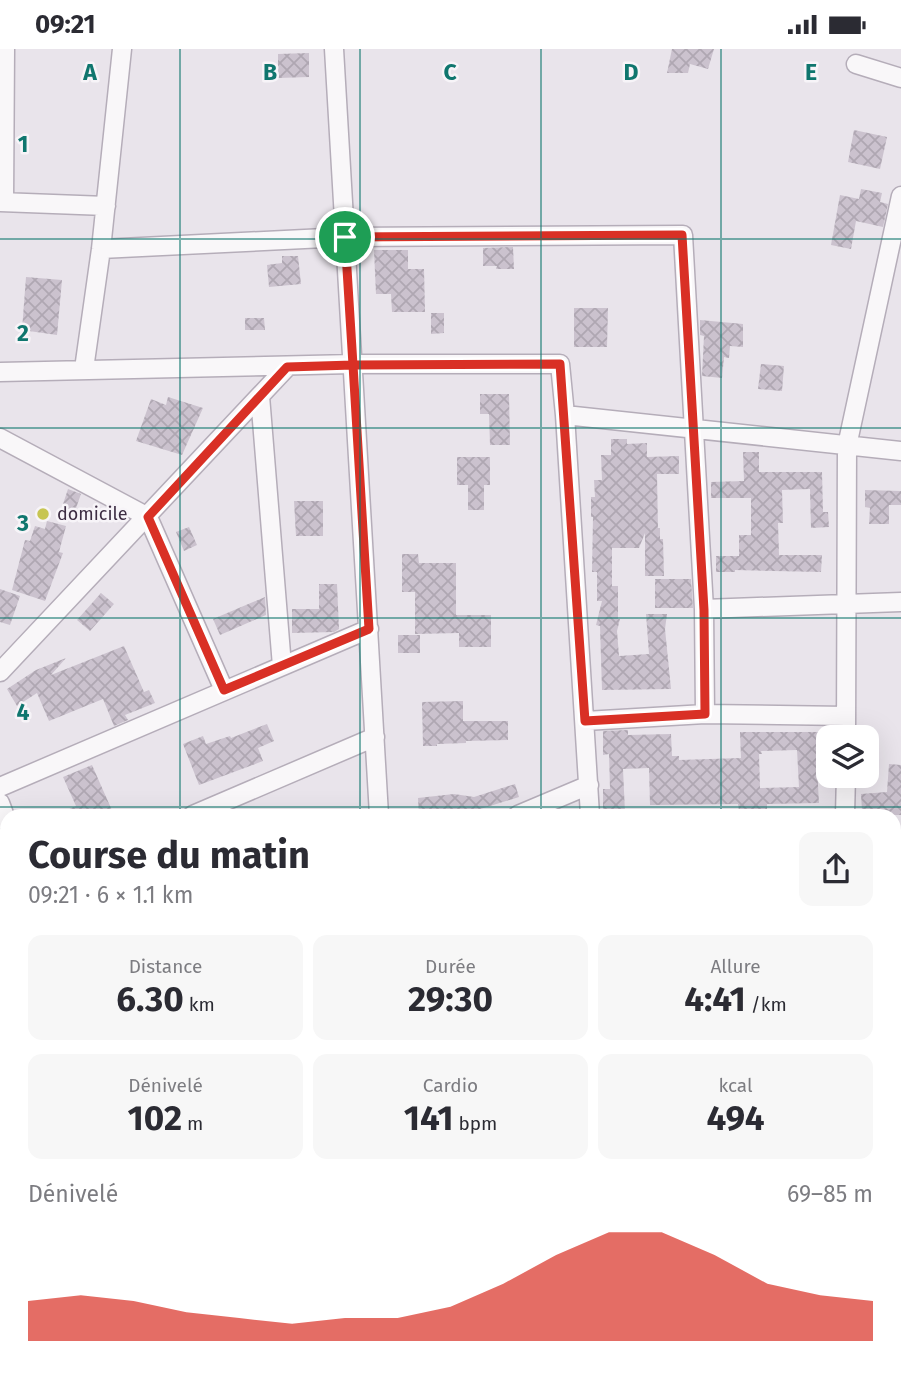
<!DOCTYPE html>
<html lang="fr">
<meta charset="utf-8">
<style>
body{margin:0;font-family:"Fira Sans",sans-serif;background:#f7f7f7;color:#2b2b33;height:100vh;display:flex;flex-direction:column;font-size:26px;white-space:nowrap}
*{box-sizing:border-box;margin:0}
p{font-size:23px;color:#7c7c81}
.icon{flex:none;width:38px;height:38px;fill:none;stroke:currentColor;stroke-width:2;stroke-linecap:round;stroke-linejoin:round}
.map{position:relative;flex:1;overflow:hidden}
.details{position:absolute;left:0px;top:760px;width:901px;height:569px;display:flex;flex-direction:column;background:#fff;border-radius:21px 21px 0 0;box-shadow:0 7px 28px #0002}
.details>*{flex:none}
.buttons{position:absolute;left:816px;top:676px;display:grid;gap:14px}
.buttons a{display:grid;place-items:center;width:63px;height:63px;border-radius:14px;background:#fff;box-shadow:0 7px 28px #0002;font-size:35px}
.pin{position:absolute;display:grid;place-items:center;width:60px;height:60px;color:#fff;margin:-30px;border:4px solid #fff;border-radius:50%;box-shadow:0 2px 7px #0007}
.round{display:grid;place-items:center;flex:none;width:74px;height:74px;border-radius:14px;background:#f7f7f7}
.head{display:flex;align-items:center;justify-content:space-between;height:119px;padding:0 28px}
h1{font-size:38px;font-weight:700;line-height:52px}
.figures{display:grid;grid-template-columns:repeat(3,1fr);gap:10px;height:119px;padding:7px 28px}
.figures div{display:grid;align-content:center;border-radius:14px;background:#f7f7f7;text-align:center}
.figures b{font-size:35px;font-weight:700}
.figures small{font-size:19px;font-weight:400}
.figures p{font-size:19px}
.chart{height:196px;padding:14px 28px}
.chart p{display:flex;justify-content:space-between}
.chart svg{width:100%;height:126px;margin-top:7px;fill:#d93025;opacity:.7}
.status{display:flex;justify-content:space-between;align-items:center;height:49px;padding:0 35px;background:#fff;direction:ltr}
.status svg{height:19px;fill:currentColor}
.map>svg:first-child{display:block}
.building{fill:url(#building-cross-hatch);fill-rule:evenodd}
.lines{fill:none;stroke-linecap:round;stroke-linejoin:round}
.minor-casing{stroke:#b5adb9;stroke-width:21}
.minor{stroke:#f9f7f9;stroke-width:18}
.route-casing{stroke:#fff;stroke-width:14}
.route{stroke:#d93025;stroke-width:9}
.grid{fill:none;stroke:#0f766e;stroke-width:2;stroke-opacity:0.55}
.poi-dot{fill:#c7c552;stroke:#f7f4f8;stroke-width:2.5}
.labels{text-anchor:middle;stroke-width:5;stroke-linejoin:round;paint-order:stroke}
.poi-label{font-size:18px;fill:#3d2d43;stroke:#f7f4f8;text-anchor:start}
.grid-label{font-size:23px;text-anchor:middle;font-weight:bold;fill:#0f766e;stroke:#f7f4f8;stroke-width:5;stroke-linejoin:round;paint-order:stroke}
</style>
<div class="status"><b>09:21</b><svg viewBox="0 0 49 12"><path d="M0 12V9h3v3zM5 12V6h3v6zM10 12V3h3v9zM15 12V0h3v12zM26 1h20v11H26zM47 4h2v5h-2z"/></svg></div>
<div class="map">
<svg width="901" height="1327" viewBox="0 0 901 1327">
<defs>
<pattern id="building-cross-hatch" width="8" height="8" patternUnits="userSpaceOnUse" patternTransform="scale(1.75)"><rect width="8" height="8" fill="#cbc2ce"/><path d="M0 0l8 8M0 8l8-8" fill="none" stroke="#afa7b2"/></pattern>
</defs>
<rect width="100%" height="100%" fill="#e9e4eb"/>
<path class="building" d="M 672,0 L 714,0 L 708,20 L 690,15 L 688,24 L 667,24 Z
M 309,4 L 309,28 L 278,29 L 278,5 Z
M 854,81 L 887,88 L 880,120 L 848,113 Z
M 861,140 L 882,144 L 880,153 L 888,155 L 883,178 L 856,172 L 851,200 L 831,196 L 840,146 L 859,150 Z
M 513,198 L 514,220 L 496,220 L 497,217 L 483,217 L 483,199 Z
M 374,201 L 408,201 L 408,220 L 424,220 L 425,263 L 392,263 L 391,245 L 376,245 Z
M 282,207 L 298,207 L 301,235 L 269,238 L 267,216 L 282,214 Z
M 26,228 L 62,231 L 57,286 L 22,281 Z
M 574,259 L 608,259 L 607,298 L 574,298 Z
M 431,264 L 444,264 L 444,284 L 431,285 Z
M 245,269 L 264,269 L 265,281 L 245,281 Z
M 700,271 L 743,275 L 743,298 L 730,297 L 729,309 L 724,308 L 722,329 L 702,327 L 704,287 L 700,286 Z
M 761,315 L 784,317 L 782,342 L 758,340 Z
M 480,345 L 509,345 L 510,396 L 490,396 L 489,365 L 480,365 Z
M 168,348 L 203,359 L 182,406 L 136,392 L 151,350 L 166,356 Z
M 611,390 L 627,390 L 627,395 L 647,394 L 647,408 L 679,407 L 679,425 L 657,425 L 658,479 L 660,479 L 660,490 L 663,490 L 664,527 L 645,527 L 645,484 L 639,499 L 612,499 L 612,537 L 618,537 L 618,570 L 620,570 L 617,582 L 619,607 L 649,605 L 646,565 L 667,565 L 665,580 L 671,640 L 602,641 L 600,577 L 596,576 L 602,552 L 597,552 L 597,523 L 592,523 L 593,468 L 591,468 L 591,448 L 595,448 L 594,431 L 602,431 L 601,406 L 611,406 Z
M 743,403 L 759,403 L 759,423 L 822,423 L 823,463 L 828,463 L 829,478 L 811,479 L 810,440 L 782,441 L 783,474 L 778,474 L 779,506 L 822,506 L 821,523 L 735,521 L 735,523 L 716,523 L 716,507 L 739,507 L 739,486 L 751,486 L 751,449 L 711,449 L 711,433 L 744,432 Z
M 457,408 L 490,408 L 490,436 L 484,436 L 484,461 L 468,461 L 468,436 L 457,436 Z
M 68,440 L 81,445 L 75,462 L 62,458 Z
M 865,441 L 901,442 L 901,456 L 889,456 L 889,475 L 869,475 L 870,459 L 865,458 Z
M 294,452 L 323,452 L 323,487 L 296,487 Z
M 47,472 L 66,477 L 59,503 L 63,504 L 45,552 L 12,541 L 25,491 L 30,492 L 35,477 L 45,480 Z
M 189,478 L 197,496 L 184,502 L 176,483 Z
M 402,505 L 418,505 L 419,514 L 456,514 L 456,566 L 491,566 L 491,598 L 459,598 L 459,584 L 415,585 L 415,543 L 402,543 Z
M 655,530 L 691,530 L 693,559 L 655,559 Z
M 319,535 L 337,535 L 339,580 L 334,583 L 292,584 L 292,560 L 319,560 Z
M 0,540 L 20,547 L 10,576 L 0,573 Z
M 101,544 L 114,555 L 90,582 L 77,571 Z
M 265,548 L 266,566 L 220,586 L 213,570 Z
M 398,586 L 420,586 L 420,604 L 398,604 Z
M 124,597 L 144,643 L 149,641 L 155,654 L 125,666 L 128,671 L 114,677 L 103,650 L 49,672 L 37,644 L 17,657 L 7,640 L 36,621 L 66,609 L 51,626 Z
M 463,652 L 463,672 L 508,672 L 508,691 L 466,692 L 466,694 L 437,695 L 437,697 L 423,697 L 422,653 Z
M 267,675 L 274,692 L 258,699 L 263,712 L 199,736 L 183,695 L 203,687 L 206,695 L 230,687 L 231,689 Z
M 628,681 L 628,686 L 671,685 L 672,707 L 679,707 L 679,711 L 741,709 L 740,683 L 819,683 L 819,701 L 816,701 L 819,754 L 767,755 L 767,761 L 739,762 L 738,755 L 650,756 L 649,719 L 623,720 L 625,764 L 603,764 L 603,740 L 610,740 L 609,705 L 603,706 L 603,682 ZM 797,701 L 799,738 L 760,739 L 759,705 L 762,705 L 761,702 Z
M 889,715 L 901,716 L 901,766 L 880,766 L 879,761 L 862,762 L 861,745 L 887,743 Z
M 92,716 L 114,766 L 56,766 L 76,757 L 63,728 Z
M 515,735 L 519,748 L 461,766 L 459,766 L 460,763 L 419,766 L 418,749 L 454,745 L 474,748 Z"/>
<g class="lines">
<g class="minor-casing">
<path id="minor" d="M 334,0 L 379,766
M 856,15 L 901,29
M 0,153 L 106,157
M 4,153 L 5,0
M 101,200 L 345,188 L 683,186 L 704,560 L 705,665
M 84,320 L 101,200 L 122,0
M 0,323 L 353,315 L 560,315 L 565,366 L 590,766
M 260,347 L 282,617
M 565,366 L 901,402
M 0,389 L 148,468 L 224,641
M 704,560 L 901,553
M 0,623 L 287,318
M 585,672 L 705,665 L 846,667
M 846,688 L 847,397 L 901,147
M 0,738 L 369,580
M 0,754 L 7,773
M 193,766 L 375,688
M 518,766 L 589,736
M 845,766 L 846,726
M 894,793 L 901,793
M 0,850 L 7,847
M 0,991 L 7,988
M 894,1039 L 901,1039
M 0,1127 L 7,1124
M 894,1190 L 901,1190
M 0,1256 L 7,1253
M 302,1321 L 302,1327
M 413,1321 L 414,1327
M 598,1321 L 599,1327
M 156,1327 L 172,1321
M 714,1327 L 901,1325"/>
</g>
<use href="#minor" class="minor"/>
</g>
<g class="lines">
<g class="route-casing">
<path id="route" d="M 345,188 L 353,316 L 287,318 L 148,468 L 224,641 L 369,580 L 353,316 L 560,315 L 585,672 L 705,665 L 704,561 L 682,186 L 345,188"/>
</g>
<use href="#route" class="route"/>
</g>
<path class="grid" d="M 180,0 L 180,766M 360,0 L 360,766M 541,0 L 541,766M 721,0 L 721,766M 0,190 L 901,190M 0,379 L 901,379M 0,569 L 901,569M 0,758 L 901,758M 0,948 L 7,948M 894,948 L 901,948M 0,1137 L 7,1137M 894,1137 L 901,1137M 180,1321 L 180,1327M 360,1321 L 360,1327M 541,1321 L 541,1327M 721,1321 L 721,1327"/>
<circle class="poi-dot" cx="43" cy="465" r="7"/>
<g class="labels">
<g class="poi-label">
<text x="57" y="471">domicile</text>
</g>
</g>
<g class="grid-label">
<text x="90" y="31">A</text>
<text x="270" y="31">B</text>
<text x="450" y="31">C</text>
<text x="631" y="31">D</text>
<text x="811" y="31">E</text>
<text x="23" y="103">1</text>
<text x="23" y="292">2</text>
<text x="23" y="482">3</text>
<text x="23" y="671">4</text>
</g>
</svg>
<div class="buttons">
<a><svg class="icon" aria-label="layers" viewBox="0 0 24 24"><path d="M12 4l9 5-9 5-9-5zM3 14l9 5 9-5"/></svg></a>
</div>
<div class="pin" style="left:345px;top:188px;background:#1e9e55"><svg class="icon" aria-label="arrive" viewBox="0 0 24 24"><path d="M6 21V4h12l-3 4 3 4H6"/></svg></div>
<section class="details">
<div class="head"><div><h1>Course du matin</h1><p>09:21 · 6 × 1.1 km</p></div><a class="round"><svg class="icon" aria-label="share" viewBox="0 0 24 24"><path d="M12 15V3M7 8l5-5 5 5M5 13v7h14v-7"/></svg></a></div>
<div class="figures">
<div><p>Distance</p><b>6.30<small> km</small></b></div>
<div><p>Durée</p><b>29:30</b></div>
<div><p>Allure</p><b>4:41<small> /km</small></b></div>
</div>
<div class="figures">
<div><p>Dénivelé</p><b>102<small> m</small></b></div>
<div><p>Cardio</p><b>141<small> bpm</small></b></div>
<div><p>kcal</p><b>494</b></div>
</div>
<div class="chart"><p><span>Dénivelé</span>69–85 m</p>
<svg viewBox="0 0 160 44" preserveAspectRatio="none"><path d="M0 44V30L10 28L20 30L30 34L40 36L50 38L60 36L70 36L80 32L90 24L100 14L110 6L120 6L130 14L140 24L150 28L160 30V44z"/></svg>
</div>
</section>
</div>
